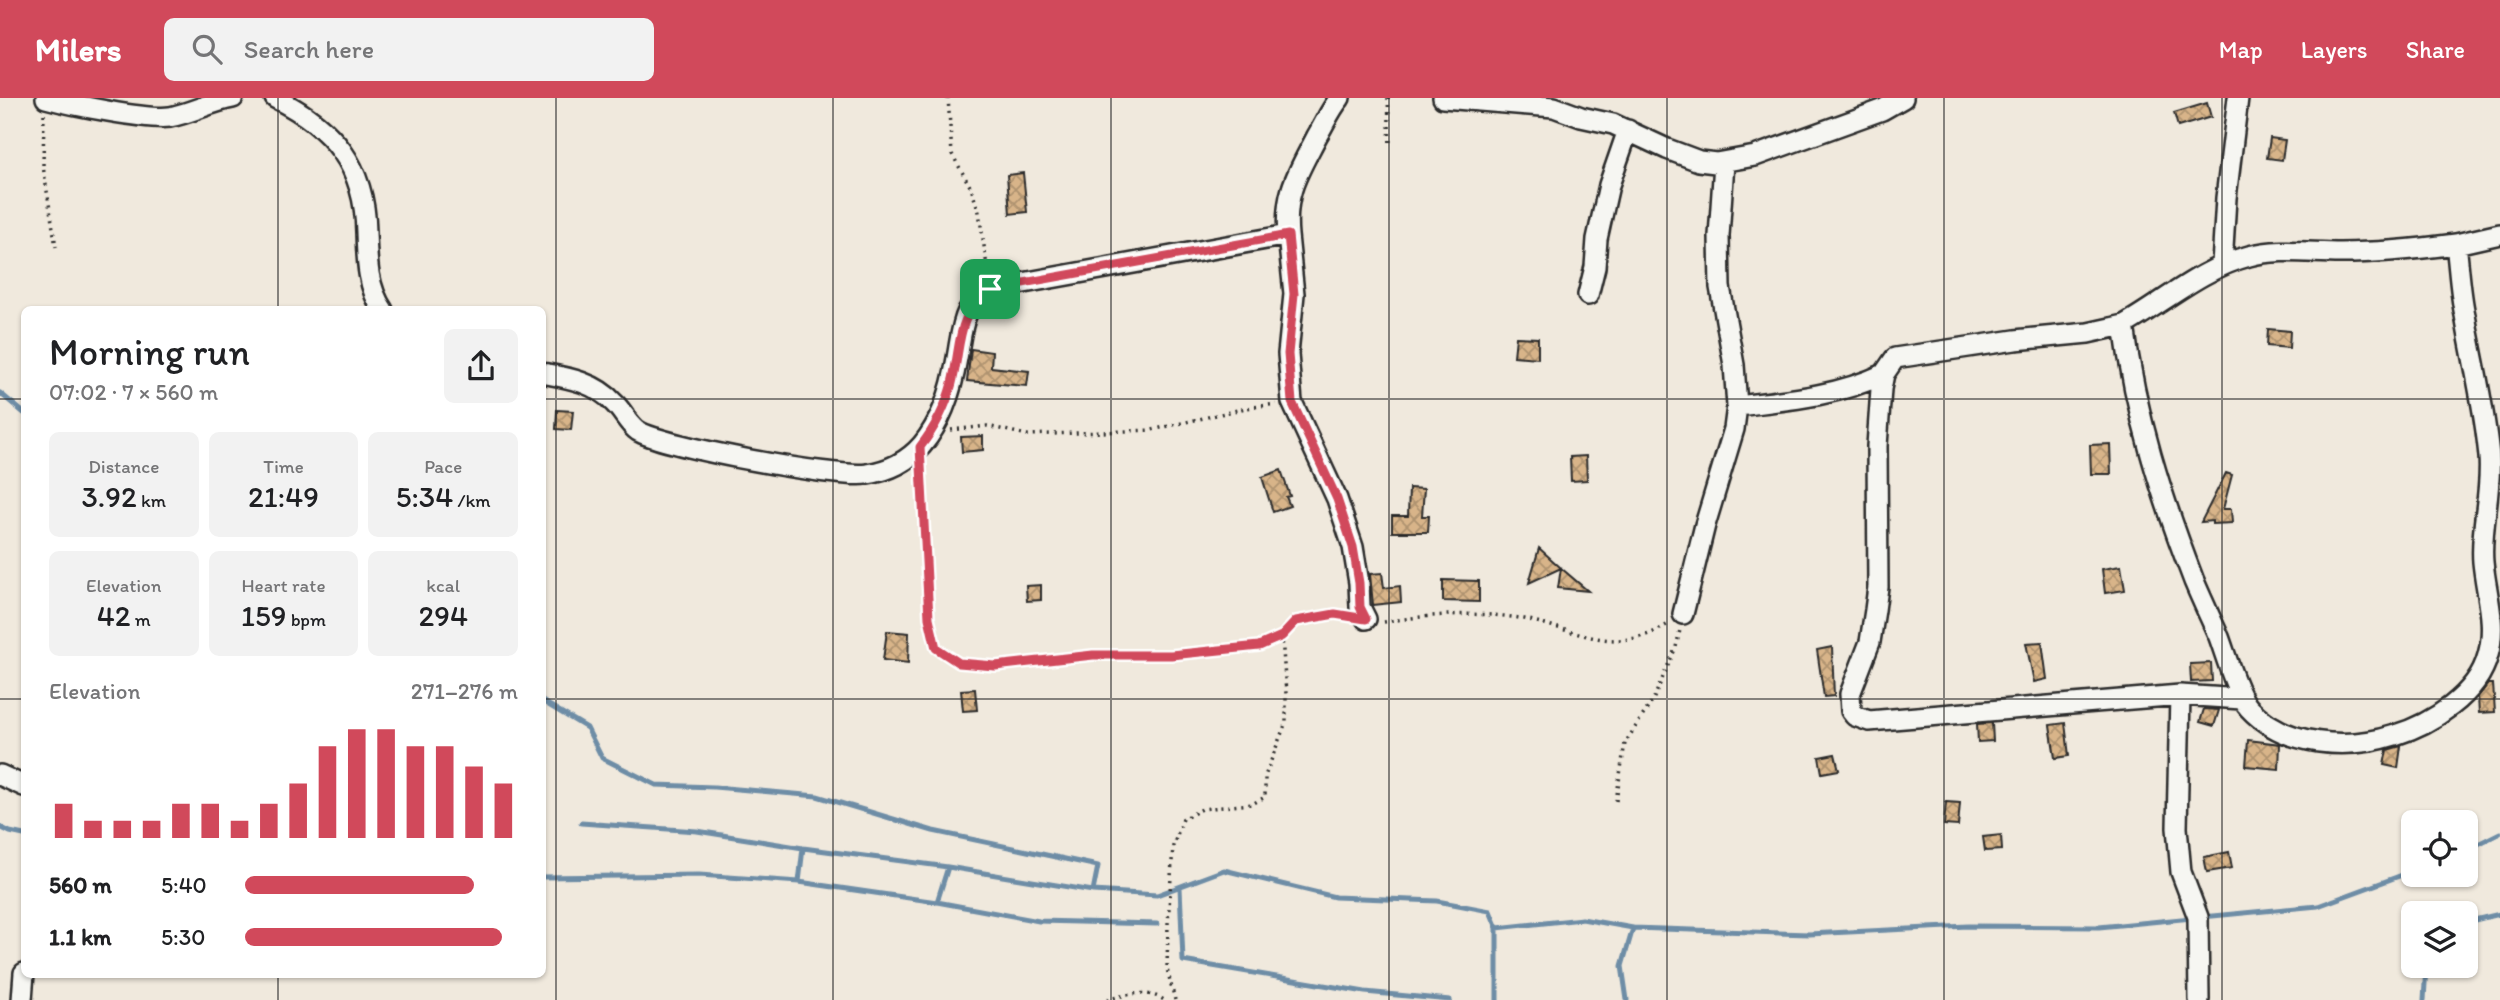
<!DOCTYPE html>
<meta charset="utf-8">
<style>
body{margin:0;font-family:Itim,sans-serif;background:#f2f2f2;color:#202124;height:100vh;display:flex;flex-direction:column;font-size:26px;white-space:nowrap}
*{box-sizing:border-box;margin:0}
p{font-size:23px;color:#757577}
.icon{flex:none;width:38px;height:38px;fill:none;stroke:currentColor;stroke-width:2;stroke-linecap:round;stroke-linejoin:round}
.map{position:relative;flex:1;overflow:hidden}
.sheet{position:absolute;left:21px;top:208px;width:525px;height:672px;display:flex;flex-direction:column;background:#fff;border-radius:10px;box-shadow:0 2px 5px #0004}
.sheet>*{flex:none}
.tools{position:absolute;left:2401px;top:712px;display:grid;gap:14px}
.tools a{display:grid;place-items:center;width:77px;height:77px;border-radius:10px;background:#fff;box-shadow:0 2px 5px #0004;font-size:35px}
.pin{position:absolute;display:grid;place-items:center;width:60px;height:60px;color:#fff;margin:-30px;border-radius:14px;box-shadow:0 4px 10px #0006}
.round{display:grid;place-items:center;flex:none;width:74px;height:74px;border-radius:10px;background:#f2f2f2}
.headline{display:flex;align-items:center;justify-content:space-between;height:119px;padding:0 28px}
h1{font-size:38px;font-weight:600;line-height:52px}
.figures{display:grid;grid-template-columns:repeat(3,1fr);gap:10px;height:119px;padding:7px 28px}
.figures div{display:grid;align-content:center;border-radius:10px;background:#f2f2f2;text-align:center}
.figures b{font-size:30px;font-weight:600}
.figures small{font-size:19px;font-weight:400}
.figures p{font-size:19px}
.chart{height:196px;padding:14px 28px}
.chart p{display:flex;justify-content:space-between}
.chart svg{width:100%;height:126px;margin-top:7px;stroke:#d1495b;stroke-width:6}
ul{padding:0 28px;list-style:none;font-size:23px}
li{display:grid;grid-template-columns:112px 84px 1fr;align-items:center;height:52px}
li i{height:18px;border-radius:9px;background:#d1495b}
header{display:flex;align-items:center;gap:42px;box-sizing:border-box;height:98px;padding:0 35px;background:#d1495b;color:#fff}
header strong{font-size:33px}
nav{display:flex;gap:38px;margin-inline-start:auto;font-size:24px}
.search{width:490px;height:63px;background:#f2f2f2;display:flex;align-items:center;gap:18px;box-sizing:border-box;padding:0 24px;border-radius:10px;color:#757577;font-size:26px}
.map>svg:first-child{display:block}
.lines{fill:none;stroke-linecap:round;stroke-linejoin:round}
.stream{stroke:#6e8da6;stroke-width:5}
.building{fill:url(#building-cross-hatch);stroke:#2b2b2b;stroke-width:2}
.street-casing{stroke:#2b2b2b;stroke-width:24}
.path{stroke:#2b2b2b;stroke-width:3.5;stroke-dasharray:2 5;stroke-linecap:butt}
.street{stroke:#f6f6f2;stroke-width:19}
.route-casing{stroke:#fff;stroke-width:14}
.route{stroke:#d1495b;stroke-width:9}
.grid{fill:none;stroke:#2b2b2b;stroke-width:2;stroke-opacity:0.55}
</style>
<header>
<strong>Milers</strong>
<div class="search"><svg class="icon" aria-label="search" viewBox="0 0 24 24"><circle cx="10" cy="10" r="6"/><path d="M15 15l6 6"/></svg>Search here</div>
<nav><a>Map</a><a>Layers</a><a>Share</a></nav>
</header>
<div class="map">
<svg width="2500" height="902" viewBox="0 0 2500 902">
<defs>
<pattern id="building-cross-hatch" width="8" height="8" patternUnits="userSpaceOnUse" patternTransform="scale(1.75)"><rect width="8" height="8" fill="#d8b489"/><path d="M0 0l8 8M0 8l8-8" fill="none" stroke="#af9370"/></pattern>
</defs>
<rect width="100%" height="100%" fill="#f0e9dd"/>
<filter id="ink" filterUnits="userSpaceOnUse"><feTurbulence type="fractalNoise" baseFrequency=".0143" numOctaves="2"/><feDisplacementMap in="SourceGraphic" scale="14" xChannelSelector="R" yChannelSelector="G"/><feConvolveMatrix kernelMatrix="1 2 1 2 8 2 1 2 1" color-interpolation-filters="sRGB"/></filter>
<g filter="url(#ink)">
<g class="lines">
<path class="stream" d="M 0,295 L 24,315
M 542,603 L 587,630 L 602,660 L 656,687 L 714,689 L 817,698 L 933,733 L 1098,768 L 1093,793
M 581,725 L 697,733 L 803,750 L 948,769 L 1093,793 L 1157,797 L 1224,772 L 1335,799 L 1437,803 L 1490,813 L 1497,830
M 0,729 L 10,734 L 24,737
M 2466,752 L 2500,735
M 542,779 L 699,777 L 799,784 L 937,804 L 1039,823 L 1157,826
M 799,784 L 803,750
M 1180,789 L 1183,863 L 1365,894 L 1450,902
M 937,804 L 948,769
M 2202,819 L 2318,808 L 2413,773
M 2466,824 L 2500,816
M 1497,902 L 1497,830 L 1582,821 L 1633,830
M 1627,902 L 1622,868 L 1633,830 L 1809,836 L 1968,828 L 2099,829 L 2192,820
M 2424,902 L 2426,868"/>
</g>
<path class="building" d="M 2207,5 L 2211,19 L 2178,29 L 2174,15 Z
M 2270,40 L 2285,42 L 2282,62 L 2267,60 Z
M 1023,75 L 1027,114 L 1010,116 L 1007,77 Z
M 2268,231 L 2290,233 L 2289,250 L 2267,248 Z
M 1516,239 L 1538,240 L 1538,260 L 1514,258 Z
M 971,251 L 992,254 L 991,269 L 1029,273 L 1027,288 L 967,283 Z
M 557,312 L 573,313 L 571,332 L 556,331 Z
M 983,338 L 983,352 L 962,354 L 961,339 Z
M 2110,346 L 2111,376 L 2091,376 L 2090,347 Z
M 1586,358 L 1587,382 L 1571,383 L 1570,359 Z
M 1281,372 L 1290,398 L 1286,399 L 1290,408 L 1273,414 L 1262,379 Z
M 2226,375 L 2232,377 L 2223,411 L 2231,411 L 2232,425 L 2212,426 L 2212,423 L 2201,424 Z
M 1409,390 L 1424,391 L 1422,418 L 1429,418 L 1428,434 L 1392,434 L 1392,418 L 1408,418 Z
M 1539,450 L 1561,470 L 1588,493 L 1558,490 L 1561,470 L 1529,485 Z
M 2121,468 L 2125,492 L 2105,495 L 2102,471 Z
M 1382,475 L 1384,490 L 1400,488 L 1401,504 L 1373,507 L 1370,476 Z
M 1443,482 L 1479,483 L 1479,504 L 1443,503 Z
M 1041,487 L 1041,502 L 1027,503 L 1026,488 Z
M 887,533 L 909,535 L 908,565 L 883,562 Z
M 2042,544 L 2047,581 L 2034,584 L 2026,545 Z
M 1832,549 L 1834,598 L 1824,599 L 1817,552 Z
M 2211,565 L 2212,583 L 2191,584 L 2190,566 Z
M 2488,586 L 2493,586 L 2495,614 L 2479,615 L 2478,599 Z
M 975,591 L 977,612 L 963,613 L 961,592 Z
M 2204,611 L 2219,612 L 2214,628 L 2200,624 Z
M 1992,625 L 1993,643 L 1978,644 L 1977,626 Z
M 2065,625 L 2069,658 L 2055,660 L 2050,627 Z
M 2248,642 L 2280,646 L 2279,671 L 2246,668 Z
M 2401,648 L 2398,670 L 2384,667 L 2387,652 Z
M 1835,656 L 1839,672 L 1822,675 L 1819,659 Z
M 1946,704 L 1960,705 L 1958,728 L 1944,727 Z
M 2001,737 L 2002,752 L 1985,753 L 1983,739 Z
M 2229,754 L 2232,770 L 2207,774 L 2204,759 Z"/>
<g class="lines">
<g class="street-casing">
<path id="street" d="M 46,0 C 72,7 146,22 170,19 C 191,15 211,4 233,0
M 275,0 C 333,29 365,68 366,134 C 367,161 367,189 383,212
M 1443,0 L 1554,9 L 1581,19 L 1613,26 L 1667,51 L 1699,63 L 1716,65 L 1755,58 L 1882,12 L 1903,0
M 1288,137 L 1294,196 L 1288,256 L 1292,304 L 1337,401 L 1353,449 L 1359,485 L 1360,509 L 1366,521
M 2456,146 C 2418,151 2379,155 2340,155 C 2310,155 2278,150 2249,158 C 2203,170 2164,204 2124,227 C 2135,316 2162,400 2194,483 C 2202,502 2211,521 2219,539 C 2226,558 2237,597 2249,610 C 2285,649 2348,652 2395,637 C 2431,626 2478,597 2488,557 C 2497,525 2486,496 2483,464 C 2480,429 2492,395 2489,359 C 2485,311 2473,265 2465,217 C 2460,194 2459,169 2456,146 L 2500,136
M 2222,167 L 2226,100 L 2238,0
M 1588,197 L 1595,169 L 1597,141 L 1609,87 L 1628,32
M 2124,227 L 2088,235 L 2015,242 L 1895,260 L 1884,276 L 1881,291 L 1877,348 L 1878,489 L 1875,512 L 1870,544 L 1850,596 L 1851,613 L 1855,618 L 1869,623 L 2180,597 L 2242,601
M 542,275 C 569,280 595,284 614,305 C 623,313 628,326 638,333 C 662,348 838,381 867,376 C 888,373 908,363 922,347 C 942,323 952,291 957,260 C 960,245 961,227 968,213 C 973,204 983,197 990,191 L 1288,137 C 1284,94 1298,75 1317,38 C 1325,25 1330,12 1340,0
M 1737,308 C 1788,302 1837,298 1884,276
M 1683,516 L 1705,427 L 1734,331 L 1737,308 L 1734,267 L 1720,189 L 1719,138 L 1724,65
M 2180,597 L 2177,730 L 2181,774 L 2198,819 L 2199,902
M 0,677 L 24,688
M 22,902 L 24,875"/>
</g>
<path class="path" d="M 948,0 L 952,56 L 971,90 L 979,114 L 988,175
M 1388,0 L 1390,49
M 44,16 L 43,68 L 56,149
M 951,332 L 987,328 L 1027,337 L 1152,332 L 1246,310 L 1276,306
M 921,372 L 932,537 C 936,549 947,562 961,566 C 996,575 1053,561 1089,558 C 1150,552 1224,564 1281,538
M 1384,524 C 1427,517 1476,513 1519,520 C 1575,530 1615,561 1670,525
M 1616,703 L 1625,645 L 1653,602 L 1676,549 L 1680,532
M 1107,902 C 1127,896 1146,891 1164,902
M 1175,902 L 1167,871 L 1168,826 L 1173,748 L 1183,721 L 1202,711 L 1252,706 L 1265,699 L 1265,678 L 1286,624 L 1286,596 L 1282,538 L 1296,523 L 1335,516 L 1345,518"/>
<use href="#street" class="street"/>
</g>
</g>
<g class="lines" filter="url(#ink)">
<g class="route-casing">
<path id="route" d="M 1288,137 L 1294,196 L 1288,256 L 1292,304 L 1337,401 L 1353,449 L 1359,485 L 1360,509 L 1366,521 L 1335,516 L 1296,523 L 1282,538 L 1259,548 L 1171,557 L 1093,557 L 995,568 L 959,565 L 936,550 L 929,520 L 920,349 C 935,330 946,308 952,285 C 962,245 955,219 990,191 Z"/>
</g>
<use href="#route" class="route"/>
</g>
<path class="grid" d="M 278,0 L 278,212M 556,0 L 556,902M 833,0 L 833,902M 1111,0 L 1111,902M 1389,0 L 1389,902M 1667,0 L 1667,902M 1944,0 L 1944,902M 2222,0 L 2222,902M 0,301 L 24,301M 542,301 L 2500,301M 0,601 L 24,601M 542,601 L 2500,601M 278,877 L 278,902"/>
</svg>
<div class="tools">
<a><svg class="icon" aria-label="locate" viewBox="0 0 24 24"><circle cx="12" cy="12" r="6"/><path d="M12 2v4M12 18v4M2 12h4M18 12h4"/></svg></a>
<a><svg class="icon" aria-label="layers" viewBox="0 0 24 24"><path d="M12 4l9 5-9 5-9-5zM3 14l9 5 9-5"/></svg></a>
</div>
<div class="pin" style="left:990px;top:191px;background:#1e9e55"><svg class="icon" aria-label="arrive" viewBox="0 0 24 24"><path d="M6 21V4h12l-3 4 3 4H6"/></svg></div>
<section class="sheet">
<div class="headline"><div><h1>Morning run</h1><p>07:02 · 7 × 560 m</p></div><a class="round"><svg class="icon" aria-label="share" viewBox="0 0 24 24"><path d="M12 15V3M7 8l5-5 5 5M5 13v7h14v-7"/></svg></a></div>
<div class="figures">
<div><p>Distance</p><b>3.92<small> km</small></b></div>
<div><p>Time</p><b>21:49</b></div>
<div><p>Pace</p><b>5:34<small> /km</small></b></div>
</div>
<div class="figures">
<div><p>Elevation</p><b>42<small> m</small></b></div>
<div><p>Heart rate</p><b>159<small> bpm</small></b></div>
<div><p>kcal</p><b>294</b></div>
</div>
<div class="chart"><p><span>Elevation</span>271–276 m</p>
<svg viewBox="0 0 160 44" preserveAspectRatio="none"><path d="M5 44V32M15 44V38M25 44V38M35 44V38M45 44V32M55 44V32M65 44V38M75 44V32M85 44V25M95 44V12M105 44V6M115 44V6M125 44V12M135 44V12M145 44V19M155 44V25"/></svg>
</div>
<ul>
<li><b>560 m</b>5:40<i style="width:84%"></i></li>
<li><b>1.1 km</b>5:30<i style="width:94%"></i></li>
</ul>
</section>
</div>
